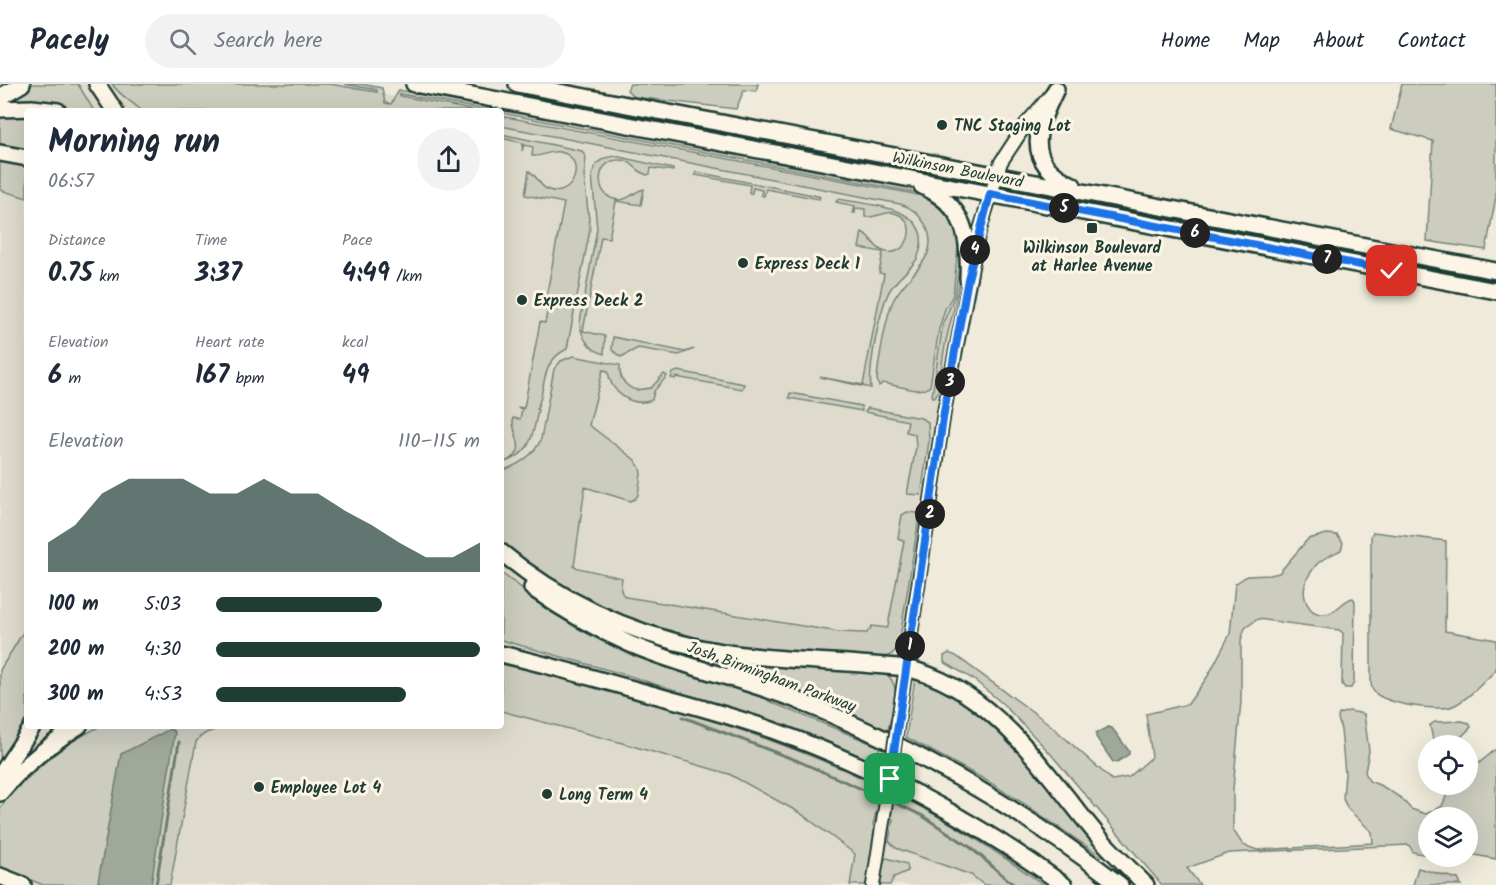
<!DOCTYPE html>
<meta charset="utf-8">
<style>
body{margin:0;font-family:Kalam,sans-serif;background:#f2f2f3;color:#1f2937;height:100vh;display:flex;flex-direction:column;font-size:22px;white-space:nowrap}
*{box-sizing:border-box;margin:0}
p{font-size:20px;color:#747a83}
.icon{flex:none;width:33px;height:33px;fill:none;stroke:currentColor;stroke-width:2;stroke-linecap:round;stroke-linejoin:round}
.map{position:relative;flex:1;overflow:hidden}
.drawer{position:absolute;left:24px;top:24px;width:480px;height:621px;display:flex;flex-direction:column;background:#fff;border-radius:6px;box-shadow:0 6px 24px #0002}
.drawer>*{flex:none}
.tools{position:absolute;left:1418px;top:651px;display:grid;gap:12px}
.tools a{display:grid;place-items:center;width:60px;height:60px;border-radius:50%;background:#fff;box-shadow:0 6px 24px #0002;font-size:30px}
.pin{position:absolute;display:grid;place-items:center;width:51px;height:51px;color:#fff;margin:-26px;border-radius:12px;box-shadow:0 3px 9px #0006}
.km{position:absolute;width:30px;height:30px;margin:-15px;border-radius:50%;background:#222;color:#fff;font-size:16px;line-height:30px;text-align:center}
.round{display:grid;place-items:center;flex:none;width:63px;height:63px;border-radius:32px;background:#f2f2f3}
.overview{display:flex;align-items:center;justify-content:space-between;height:102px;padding:0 24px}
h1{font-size:33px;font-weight:800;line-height:45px}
.figures{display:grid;grid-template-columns:repeat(3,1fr);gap:9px;height:102px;padding:6px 24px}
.figures div{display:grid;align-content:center}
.figures b{font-size:26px;font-weight:800}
.figures small{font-size:16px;font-weight:400}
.figures p{font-size:16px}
.chart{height:168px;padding:12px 24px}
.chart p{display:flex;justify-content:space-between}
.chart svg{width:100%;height:108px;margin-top:6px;fill:#1f3d34;opacity:.7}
ul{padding:0 24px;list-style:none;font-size:20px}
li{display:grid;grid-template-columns:96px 72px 1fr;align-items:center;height:45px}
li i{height:15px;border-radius:8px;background:#1f3d34}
header{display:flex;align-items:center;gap:36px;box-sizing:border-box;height:84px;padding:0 30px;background:#fff;border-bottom:2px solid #e0e1e3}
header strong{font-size:28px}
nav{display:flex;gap:33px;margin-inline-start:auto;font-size:21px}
.search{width:420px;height:54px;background:#f2f2f3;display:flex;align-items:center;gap:15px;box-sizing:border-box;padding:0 21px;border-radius:33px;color:#747a83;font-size:22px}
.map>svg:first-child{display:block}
.built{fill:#dedbcc}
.green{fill:#cccdbf;stroke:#76857a;stroke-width:1.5}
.water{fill:#9fa89a;stroke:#6c7d71;stroke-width:1.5}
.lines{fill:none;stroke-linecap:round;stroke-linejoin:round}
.stream{stroke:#6c7d71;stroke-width:3}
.minor-casing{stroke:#1f3d34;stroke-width:16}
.major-casing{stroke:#1f3d34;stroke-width:20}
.minor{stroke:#fcf5e5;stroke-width:12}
.major{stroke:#fcf5e5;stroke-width:15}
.minor-bridge-casing{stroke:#1f3d34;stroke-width:16;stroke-linecap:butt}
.minor-bridge{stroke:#fcf5e5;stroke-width:12}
.route-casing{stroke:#fff;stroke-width:12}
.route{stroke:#1a73e8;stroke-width:8}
.poi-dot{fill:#1f3d34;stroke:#fcf5e5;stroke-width:2}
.labels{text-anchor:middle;stroke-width:6;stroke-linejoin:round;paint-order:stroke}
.poi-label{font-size:16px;font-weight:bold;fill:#1f3d34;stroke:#fcf5e5;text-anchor:start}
.street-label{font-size:16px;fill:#1f3d34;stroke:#fcf5e5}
</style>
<header>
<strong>Pacely</strong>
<div class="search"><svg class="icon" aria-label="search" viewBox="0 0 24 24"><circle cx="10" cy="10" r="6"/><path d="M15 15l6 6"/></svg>Search here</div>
<nav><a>Home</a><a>Map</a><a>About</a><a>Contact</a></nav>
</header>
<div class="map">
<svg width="1496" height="801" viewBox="0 0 1496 801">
<rect width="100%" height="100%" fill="#efeada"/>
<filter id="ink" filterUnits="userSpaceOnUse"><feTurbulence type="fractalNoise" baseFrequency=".0167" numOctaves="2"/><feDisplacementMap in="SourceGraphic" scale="12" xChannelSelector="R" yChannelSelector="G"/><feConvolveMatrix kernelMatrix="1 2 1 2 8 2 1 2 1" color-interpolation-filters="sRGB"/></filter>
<g filter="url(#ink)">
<path class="built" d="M 0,0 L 326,0 L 468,27 L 27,27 L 27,642 L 501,642 L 501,33 L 908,111 L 940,137 L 958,176 L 944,328 L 890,695 L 1064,801 L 0,801 Z"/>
<path class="green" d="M 33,0 L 78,0 L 94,27 L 77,27 L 64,23 L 12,18 L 13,13 Z
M 112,0 L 330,0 L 377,8 L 377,6 L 344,0 L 361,0 L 382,4 L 385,19 L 391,20 L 399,6 L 883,97 L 919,105 L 923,110 L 501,29 L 501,27 L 490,27 L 400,10 L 400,12 L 477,27 L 142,27 C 132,18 119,11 112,0 Z
M 630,0 L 758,0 L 756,7 L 744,6 L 736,25 L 634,13 L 627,6 Z
M 1402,0 L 1496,0 L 1496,113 L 1486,166 L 1427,157 L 1433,57 L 1391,45 Z
M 27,28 L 27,65 L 0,60 L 0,29 Z
M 501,32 L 909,109 L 922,112 L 939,123 L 954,139 L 959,154 L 953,211 L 945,225 L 939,245 L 930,302 L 926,305 L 915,306 L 883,299 L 879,302 L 877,296 C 878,278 886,235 892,219 C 904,191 944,175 925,140 C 919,130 911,123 900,120 L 501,42 Z
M 501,50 L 582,67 L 586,74 L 584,92 L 590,145 L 567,265 C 546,275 545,292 541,313 L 537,325 L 538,326 C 533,352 531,372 501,379 C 533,369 511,352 513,334 L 520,335 L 522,325 L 517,323 L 524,324 L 540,238 L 545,239 L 549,218 L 544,217 L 546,214 L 564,119 L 525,111 L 529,87 C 538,92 539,103 549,106 C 575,116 587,73 560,68 C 550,66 542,73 532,72 L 533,63 L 524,61 L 522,67 L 523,59 L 501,54 Z
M 615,72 L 673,85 L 673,87 L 651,84 L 650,90 L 647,91 C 636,88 632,75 619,76 C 594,76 594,115 619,116 C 630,116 634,107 644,105 L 641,121 L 616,117 L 609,154 L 601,153 L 583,247 L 605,252 L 604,270 C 589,265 581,255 580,238 L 597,145 L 592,91 L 597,79 L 605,74 Z
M 0,75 L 27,80 L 27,114 L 0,106 Z
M 696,88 L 818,112 L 820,113 L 819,115 L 766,105 L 764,112 L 761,111 L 762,106 L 753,104 L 752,109 L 749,109 L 750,101 L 695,91 Z
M 838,115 C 864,120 915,121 921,152 C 922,160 920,168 917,175 C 910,186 897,194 890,206 C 880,223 868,285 871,304 L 820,293 L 863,301 L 884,190 L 879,189 L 883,168 L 859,164 L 862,148 C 871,152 873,163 883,167 C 906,176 921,139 897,130 C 886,125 877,135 865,133 L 865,125 L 856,124 L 855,129 L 853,129 L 855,122 L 836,118 Z
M 947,127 L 951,127 C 975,167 955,215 946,257 C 942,274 941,291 938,308 L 934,314 L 932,312 L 943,239 L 955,211 L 961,164 L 957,142 Z
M 613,253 L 685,268 L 694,265 L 679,271 L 638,264 L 621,273 L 612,266 Z
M 573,272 L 620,281 C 619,294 624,302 636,306 L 651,304 L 664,290 L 667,292 L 654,307 L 652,316 C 631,324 610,308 608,287 L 603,286 L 589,341 L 635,376 L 640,384 L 641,390 L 638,411 L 635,415 L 630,417 L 585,403 L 574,483 L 622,494 C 621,501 619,509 626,513 L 839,548 L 863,549 L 867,549 L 872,542 L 887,544 L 888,542 L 904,457 L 898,454 L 902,431 L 907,428 L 917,429 L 919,433 L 899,560 C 895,571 886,574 875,575 L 752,565 L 693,557 L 663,550 L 566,508 L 501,461 L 501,387 C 517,382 535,371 541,355 L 554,285 L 561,277 Z
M 678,287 L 744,300 L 742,305 L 676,293 L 675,295 L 671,294 L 673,289 Z
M 790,309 L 861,322 L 862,327 L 789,314 Z
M 868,324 L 921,334 L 928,338 L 929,357 L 921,411 L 907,410 L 916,363 L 915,350 L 906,348 L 908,337 L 865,328 Z
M 1373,448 L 1446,457 L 1445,547 L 1496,556 L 1496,586 C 1483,598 1469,615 1453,622 C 1439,628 1380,620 1373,606 C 1371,603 1371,600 1371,597 L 1371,452 Z
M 1327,450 L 1337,451 L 1343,459 L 1341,466 C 1333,470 1323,474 1317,480 C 1313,485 1306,495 1305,501 C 1302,514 1309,532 1325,530 C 1338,529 1342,516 1353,514 L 1355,517 L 1354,598 L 1351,604 L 1345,604 L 1342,600 L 1343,549 L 1339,546 L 1258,535 L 1245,544 L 1241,556 L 1241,617 L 1233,705 L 1233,746 L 1243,761 L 1257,766 L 1373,759 L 1372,748 L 1348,725 L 1343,715 L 1345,689 L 1341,646 L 1338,634 L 1339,630 L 1349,627 L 1364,630 L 1369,667 L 1365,688 L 1369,697 L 1382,702 L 1401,714 L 1411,725 L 1426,730 L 1442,722 L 1446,713 L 1443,701 L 1467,700 L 1467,689 L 1496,665 L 1496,775 L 1470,770 L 1459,780 L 1433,773 L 1467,772 L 1467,734 L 1428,734 L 1428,771 L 1413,768 L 1409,761 L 1229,769 L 1187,784 L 1200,801 L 1162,801 L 1049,668 L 1003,620 L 973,595 L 944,578 L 944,572 L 949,569 L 956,572 L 1048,639 L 1112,696 L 1129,693 L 1152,673 L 1146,630 L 1188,620 L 1208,592 L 1230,550 L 1235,500 L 1247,492 L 1270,491 L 1279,489 L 1308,455 Z
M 501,489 L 551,525 L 766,612 L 768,617 L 880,663 L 873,678 L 828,658 L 761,633 L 760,635 L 630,592 L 501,556 Z
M 27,542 L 27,636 L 0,676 L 0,586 Z
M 682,566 L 882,587 C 905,600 892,626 888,646 L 768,597 L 682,571 Z
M 501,580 C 652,615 805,657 941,734 C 977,754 1011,778 1044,801 L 984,801 L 971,791 L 896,764 L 889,757 L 893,735 L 876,728 L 873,741 L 876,748 L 867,801 L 850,801 L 855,770 L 800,729 L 729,690 L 615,657 L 501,627 Z
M 915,594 C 952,608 992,633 1019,662 C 1050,696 1077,735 1105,771 L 1101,772 L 1026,721 L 984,695 L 906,653 Z
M 1462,637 L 1469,639 L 1471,643 L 1453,661 L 1434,661 L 1430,641 L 1435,638 Z
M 100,642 L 226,642 C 215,646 202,648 196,658 L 170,801 L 43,801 L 0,783 L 0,724 L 11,710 L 50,673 L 69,659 Z
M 887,774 L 907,780 L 908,787 L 894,793 L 890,801 L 879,801 L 882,778 Z
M 1418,784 L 1458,795 L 1461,801 L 1413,801 Z"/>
<path class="water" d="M 1108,643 L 1112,644 L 1129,667 L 1129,670 L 1117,678 L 1113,678 L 1096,653 L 1096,649 Z
M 170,645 L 175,648 L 151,801 L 108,801 L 98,798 L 121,670 Z"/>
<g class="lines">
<path class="stream" d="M 683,633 L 798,677 L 882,714
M 891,717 L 921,731 L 970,763 L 1014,801
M 156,801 L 179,658"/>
<g class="minor-casing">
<path id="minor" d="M 900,624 L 944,328 L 978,152 L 1001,78 L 1026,40 L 1050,12
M 873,801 L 884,731"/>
</g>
<g class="major-casing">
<path id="major" d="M 97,0 L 115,27
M 414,0 L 1496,207
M 517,0 L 1496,187
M 1056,5 C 1037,44 1022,78 1073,101
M 0,13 L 22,0
M 0,25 L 32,24 L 58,27
M 0,69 L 27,74
M 922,102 C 965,121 970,153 968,195
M 501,468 C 559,516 627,548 701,564 C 768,578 838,576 906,584 C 993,604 1045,689 1098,752 C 1113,769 1130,785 1146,801
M 532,504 C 563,526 596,545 630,560 C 683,583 740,594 794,615 C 911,662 1020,723 1120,801
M 501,570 C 545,580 589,593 633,605 C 679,618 727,630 772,646 C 877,684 974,736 1064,801
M 0,692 L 33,642
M 0,709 C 22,682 50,660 79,642
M 0,792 L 23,801"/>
</g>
<use href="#minor" class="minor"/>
<use href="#major" class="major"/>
<g class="minor-bridge-casing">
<path id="minor-bridge" d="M 884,731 L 900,624"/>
</g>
<use href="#minor-bridge" class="minor-bridge"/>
</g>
</g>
<g class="lines" filter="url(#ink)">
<g class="route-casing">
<path id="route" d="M 890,695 L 944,328 L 968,195 L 990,110 L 1392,187"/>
</g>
<use href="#route" class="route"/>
</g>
<g class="poi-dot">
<circle cx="942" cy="41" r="6"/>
<rect x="1086" y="138" width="12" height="12" rx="3"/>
<circle cx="743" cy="179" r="6"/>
<circle cx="522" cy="216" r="6"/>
<circle cx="259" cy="703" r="6"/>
<circle cx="547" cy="710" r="6"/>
</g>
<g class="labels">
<g class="poi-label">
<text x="954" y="47">TNC Staging Lot</text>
<text x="1092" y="169" text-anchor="middle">Wilkinson Boulevard<tspan x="1092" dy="18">at Harlee Avenue</tspan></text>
<text x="755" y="185">Express Deck 1</text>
<text x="534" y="222">Express Deck 2</text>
<text x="271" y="709">Employee Lot 4</text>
<text x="559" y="716">Long Term 4</text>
</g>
<g class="street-label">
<text transform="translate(958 85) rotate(11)" y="6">Wilkinson Boulevard</text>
<text transform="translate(772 592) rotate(20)" y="6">Josh Birmingham Parkway</text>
</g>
</g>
</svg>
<div class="tools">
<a><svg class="icon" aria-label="locate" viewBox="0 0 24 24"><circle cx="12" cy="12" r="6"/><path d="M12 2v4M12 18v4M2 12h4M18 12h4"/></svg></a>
<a><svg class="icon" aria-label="layers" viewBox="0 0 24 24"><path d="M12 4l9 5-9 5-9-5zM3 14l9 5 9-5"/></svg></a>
</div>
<div class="pin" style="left:890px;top:695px;background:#1e9e55"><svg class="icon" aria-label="arrive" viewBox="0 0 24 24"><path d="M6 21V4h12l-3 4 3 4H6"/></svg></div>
<div class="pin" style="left:1392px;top:187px;background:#d93025"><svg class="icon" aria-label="check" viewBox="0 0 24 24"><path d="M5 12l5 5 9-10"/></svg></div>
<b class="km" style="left:910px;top:562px">1</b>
<b class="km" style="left:930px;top:430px">2</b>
<b class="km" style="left:950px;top:298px">3</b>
<b class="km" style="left:975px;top:166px">4</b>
<b class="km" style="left:1064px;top:124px">5</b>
<b class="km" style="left:1195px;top:149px">6</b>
<b class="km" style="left:1327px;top:175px">7</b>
<section class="drawer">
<div class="overview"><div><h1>Morning run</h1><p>06:57</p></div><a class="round"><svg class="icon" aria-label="share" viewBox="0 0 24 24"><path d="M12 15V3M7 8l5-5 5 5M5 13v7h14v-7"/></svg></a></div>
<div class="figures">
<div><p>Distance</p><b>0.75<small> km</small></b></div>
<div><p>Time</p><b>3:37</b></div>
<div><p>Pace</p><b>4:49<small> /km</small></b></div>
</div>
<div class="figures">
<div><p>Elevation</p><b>6<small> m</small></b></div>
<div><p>Heart rate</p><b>167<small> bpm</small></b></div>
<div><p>kcal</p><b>49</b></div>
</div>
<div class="chart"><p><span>Elevation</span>110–115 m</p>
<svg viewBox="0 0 160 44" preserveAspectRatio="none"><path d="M0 44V32L10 25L20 12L30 6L40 6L50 6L60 12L70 12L80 6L90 12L100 12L110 19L120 25L130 32L140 38L150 38L160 32V44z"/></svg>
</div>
<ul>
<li><b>100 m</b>5:03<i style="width:63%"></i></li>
<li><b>200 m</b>4:30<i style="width:100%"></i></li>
<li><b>300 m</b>4:53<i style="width:72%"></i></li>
</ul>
</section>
</div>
